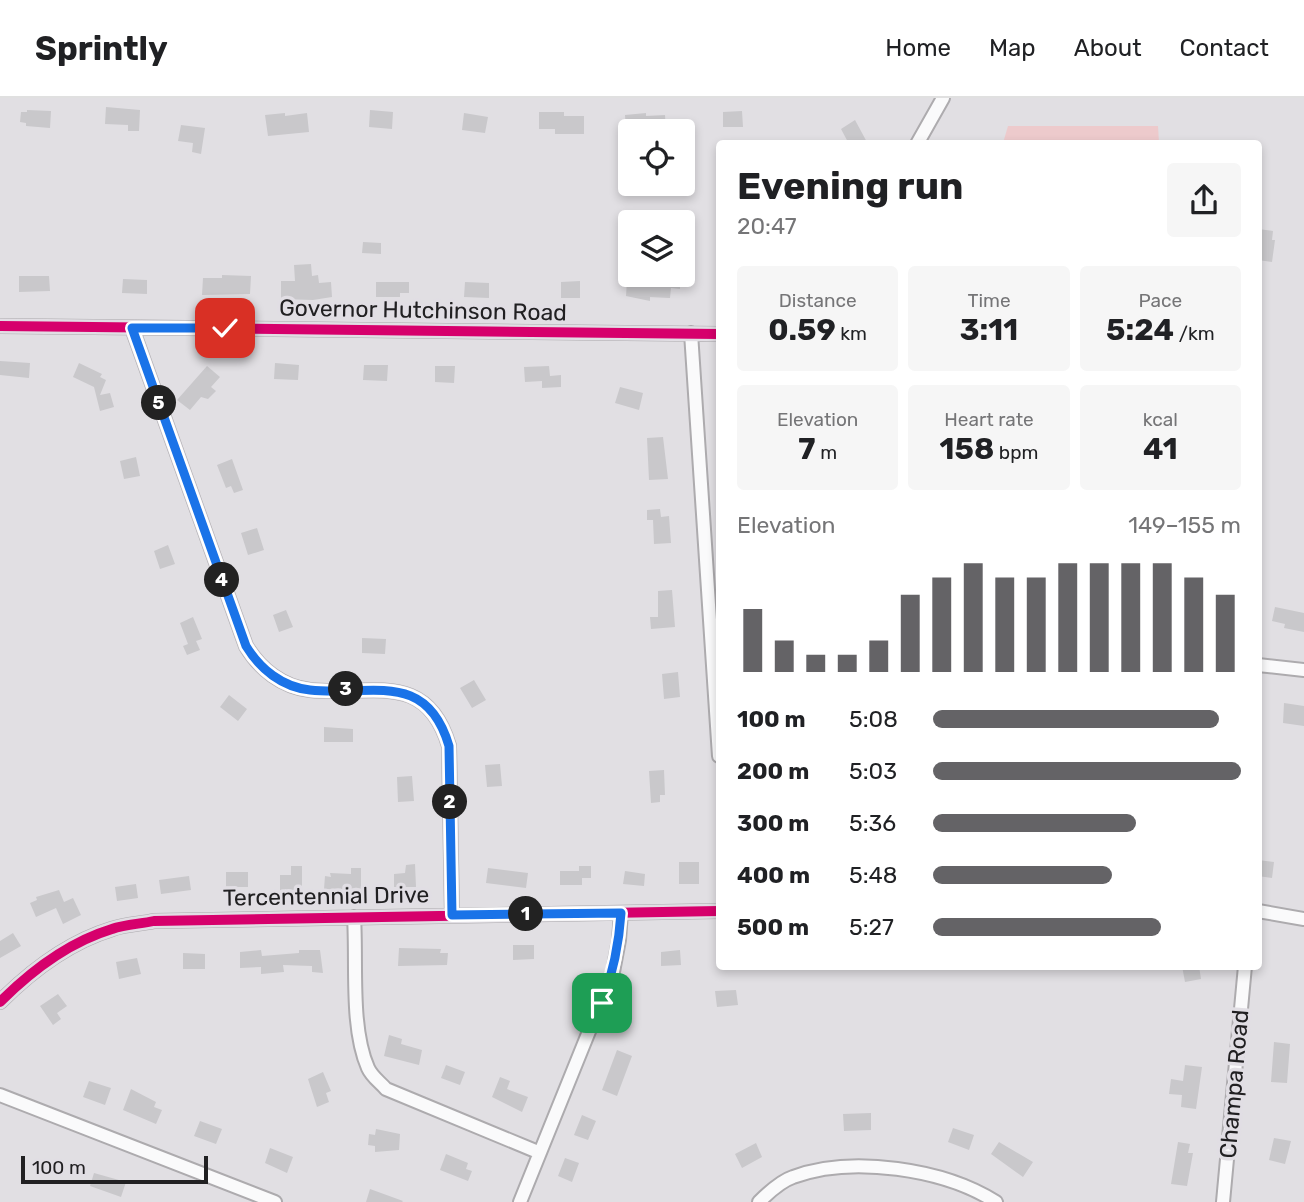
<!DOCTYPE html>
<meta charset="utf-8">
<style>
body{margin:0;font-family:Rubik,sans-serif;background:#f6f6f6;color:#202124;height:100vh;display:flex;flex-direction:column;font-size:26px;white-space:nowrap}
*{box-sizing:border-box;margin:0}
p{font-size:23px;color:#757577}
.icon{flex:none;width:38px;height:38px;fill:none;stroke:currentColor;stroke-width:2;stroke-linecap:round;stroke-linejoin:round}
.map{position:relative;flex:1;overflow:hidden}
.sheet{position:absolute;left:716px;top:42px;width:546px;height:830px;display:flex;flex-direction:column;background:#fff;border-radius:7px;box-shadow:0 4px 10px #0003}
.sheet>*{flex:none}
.controls{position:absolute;left:618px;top:21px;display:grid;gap:14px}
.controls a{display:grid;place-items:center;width:77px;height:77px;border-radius:7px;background:#fff;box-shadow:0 4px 10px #0003;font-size:35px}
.scale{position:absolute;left:21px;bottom:18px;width:187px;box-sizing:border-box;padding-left:7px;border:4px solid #212022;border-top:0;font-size:19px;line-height:24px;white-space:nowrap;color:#212022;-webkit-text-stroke:5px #e1dee4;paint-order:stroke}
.pin{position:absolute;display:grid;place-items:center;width:60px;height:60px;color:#fff;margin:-30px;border-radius:14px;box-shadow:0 4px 10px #0006}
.km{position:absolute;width:35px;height:35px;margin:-18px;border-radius:50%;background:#222;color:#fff;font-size:19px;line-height:35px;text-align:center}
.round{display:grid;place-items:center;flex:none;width:74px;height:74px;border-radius:7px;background:#f6f6f6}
.overview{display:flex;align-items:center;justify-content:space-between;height:119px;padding:0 21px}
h1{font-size:38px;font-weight:700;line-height:52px}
.metrics{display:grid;grid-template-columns:repeat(3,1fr);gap:10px;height:119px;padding:7px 21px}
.metrics div{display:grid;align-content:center;border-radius:7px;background:#f6f6f6;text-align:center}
.metrics b{font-size:30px;font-weight:700}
.metrics small{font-size:19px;font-weight:400}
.metrics p{font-size:19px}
.chart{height:196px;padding:14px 21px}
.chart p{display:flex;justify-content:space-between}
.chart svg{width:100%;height:126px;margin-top:7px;stroke:#646366;stroke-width:6}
ul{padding:0 21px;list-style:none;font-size:23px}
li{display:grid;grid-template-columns:112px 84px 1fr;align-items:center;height:52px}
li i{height:18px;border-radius:9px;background:#646366}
header{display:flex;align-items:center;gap:42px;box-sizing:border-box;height:98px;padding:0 35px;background:#fff;border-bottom:2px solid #e0e0e0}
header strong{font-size:33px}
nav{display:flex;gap:38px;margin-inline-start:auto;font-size:24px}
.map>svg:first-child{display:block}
.green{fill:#edcacc}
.building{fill:#c9c8cb}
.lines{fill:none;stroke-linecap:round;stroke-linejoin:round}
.minor-casing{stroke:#adabae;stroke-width:16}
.minor{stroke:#fafafb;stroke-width:12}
.cycleway-casing{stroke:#e1dee4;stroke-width:15}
.cycleway{stroke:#d6006c;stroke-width:10}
.route-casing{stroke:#fff;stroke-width:14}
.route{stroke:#1a73e8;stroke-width:9}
.labels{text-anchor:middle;stroke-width:7;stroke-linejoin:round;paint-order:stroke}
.street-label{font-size:23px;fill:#212022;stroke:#e1dee4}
</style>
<header>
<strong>Sprintly</strong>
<nav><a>Home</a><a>Map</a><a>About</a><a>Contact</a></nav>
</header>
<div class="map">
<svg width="1304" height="1104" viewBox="0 0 1304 1104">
<rect width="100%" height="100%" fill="#e1dfe3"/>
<path class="green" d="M 1008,28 L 1158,28 L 1159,45 L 1003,45 Z"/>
<path class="building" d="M 106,9 L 140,12 L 139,33 L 128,33 L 128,27 L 105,26 Z
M 27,12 L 51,13 L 50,30 L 26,28 L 26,25 L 20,24 L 21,14 L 27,14 Z
M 370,12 L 393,14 L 392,31 L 369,29 Z
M 742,13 L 743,29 L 723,29 L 723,14 Z
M 539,14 L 564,14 L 564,18 L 584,18 L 584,36 L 555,36 L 555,31 L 539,31 Z
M 285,15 L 285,18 L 307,15 L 309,34 L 268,38 L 265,17 Z
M 464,15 L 488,19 L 485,35 L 462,32 Z
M 646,15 L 646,18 L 665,17 L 666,33 L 656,33 L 656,31 L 626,33 L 625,17 Z
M 855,22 L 868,46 L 849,46 L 841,31 Z
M 181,27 L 205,30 L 201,56 L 192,54 L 193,45 L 178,43 Z
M 1258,131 L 1273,133 L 1272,142 L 1275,142 L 1272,164 L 1258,162 Z
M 363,144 L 381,145 L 381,156 L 362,155 Z
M 311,166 L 312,178 L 318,177 L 319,185 L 331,184 L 332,199 L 313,202 L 281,201 L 281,183 L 295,183 L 294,167 Z
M 222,177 L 251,178 L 250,196 L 202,197 L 203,180 L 222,180 Z
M 651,177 L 680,177 L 680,191 L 671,190 L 670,200 L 650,199 L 650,203 L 626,198 L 627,182 L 650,184 Z
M 19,178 L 49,178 L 50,193 L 19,194 Z
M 123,181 L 147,182 L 147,196 L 122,195 Z
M 580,183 L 580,200 L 561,200 L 561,184 Z
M 376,184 L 409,184 L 409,195 L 400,195 L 400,199 L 376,199 Z
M 465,184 L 489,185 L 489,200 L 464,199 Z
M 0,263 L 30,265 L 29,280 L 0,277 Z
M 79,265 L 102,276 L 100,279 L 106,282 L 100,297 L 110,295 L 114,309 L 100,313 L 94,289 L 73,279 Z
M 275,265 L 299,267 L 298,282 L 274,281 Z
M 364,267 L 388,267 L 387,283 L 363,282 Z
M 207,268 L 220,279 L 211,289 L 216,293 L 208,301 L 201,299 L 190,312 L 177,302 Z
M 435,268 L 455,268 L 454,285 L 435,284 Z
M 549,268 L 550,278 L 561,277 L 561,289 L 542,290 L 542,283 L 525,284 L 524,269 Z
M 620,289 L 643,295 L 639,312 L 615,305 Z
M 663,339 L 668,381 L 649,382 L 647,340 Z
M 136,359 L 140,378 L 124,381 L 120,363 Z
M 232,361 L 243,392 L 234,395 L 231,388 L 226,390 L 217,367 Z
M 660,411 L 661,419 L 669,418 L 671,445 L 654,446 L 653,422 L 647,422 L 647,412 Z
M 257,430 L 264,452 L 248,457 L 241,435 Z
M 168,447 L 175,466 L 160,471 L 154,453 Z
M 672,492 L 675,529 L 651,531 L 650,519 L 658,519 L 658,493 Z
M 1275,509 L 1304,515 L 1304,534 L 1284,530 L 1285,526 L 1272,523 Z
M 286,512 L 293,529 L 279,534 L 273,517 Z
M 193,519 L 202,541 L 196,543 L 200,552 L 187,557 L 183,548 L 188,546 L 180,525 Z
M 362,540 L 386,541 L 385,556 L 362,555 Z
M 678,574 L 680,599 L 664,601 L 662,576 Z
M 474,582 L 486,602 L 472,610 L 460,590 Z
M 229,597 L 247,611 L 238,623 L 220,609 Z
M 1284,605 L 1304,608 L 1304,628 L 1283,625 Z
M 324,629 L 353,631 L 353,644 L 324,644 Z
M 500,666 L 502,688 L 487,689 L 485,667 Z
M 664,672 L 665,697 L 660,697 L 660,704 L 651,705 L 649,673 Z
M 412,678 L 414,703 L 398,704 L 397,679 Z
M 1258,762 L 1274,764 L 1272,780 L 1258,778 Z
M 679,764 L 699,764 L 699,786 L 679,786 Z
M 415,766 L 416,789 L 394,789 L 394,776 L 405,775 L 406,767 Z
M 291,768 L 302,768 L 302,793 L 280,793 L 280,777 L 291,777 Z
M 579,768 L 591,768 L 591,780 L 582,780 L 582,787 L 560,787 L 560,773 L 579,773 Z
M 351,770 L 361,770 L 361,792 L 324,791 L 325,778 L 331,779 L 330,775 L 351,776 Z
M 488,770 L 528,775 L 526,790 L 486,785 Z
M 625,773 L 645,776 L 644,788 L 623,786 Z
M 226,774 L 248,774 L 248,789 L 226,789 Z
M 189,778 L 191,792 L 161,796 L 159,782 Z
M 136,786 L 138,800 L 117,803 L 115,789 Z
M 59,792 L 64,804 L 73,800 L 81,817 L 63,826 L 56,810 L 36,819 L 30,805 L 37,802 L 36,799 Z
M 13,835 L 21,848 L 0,860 L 0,843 Z
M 513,847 L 534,847 L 534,861 L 513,862 Z
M 399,850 L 441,851 L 440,855 L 448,855 L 447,867 L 398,868 Z
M 261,852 L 262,858 L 299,855 L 299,852 L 320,852 L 323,875 L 312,874 L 312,868 L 283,867 L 284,874 L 261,876 L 261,869 L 240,870 L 240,854 Z
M 680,852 L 681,867 L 661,868 L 661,854 Z
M 183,855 L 205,856 L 205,871 L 183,871 Z
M 137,860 L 141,876 L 119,881 L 116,864 Z
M 1182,868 L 1199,868 L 1201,881 L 1185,884 Z
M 736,892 L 738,907 L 717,909 L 715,893 Z
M 58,896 L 67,908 L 57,915 L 61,921 L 53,927 L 40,908 Z
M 389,937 L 402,941 L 401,946 L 422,952 L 419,967 L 384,958 Z
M 1274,944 L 1290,946 L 1287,985 L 1271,984 Z
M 617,952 L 632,958 L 617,998 L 602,992 Z
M 446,967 L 465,974 L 460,987 L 441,980 Z
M 1185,967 L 1202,969 L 1196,1011 L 1181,1009 L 1182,997 L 1169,996 L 1171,981 L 1183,983 Z
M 323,974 L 331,993 L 326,995 L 329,1004 L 317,1009 L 308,981 Z
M 500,979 L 510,983 L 507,991 L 528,999 L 522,1014 L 492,999 Z
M 89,983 L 111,990 L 105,1007 L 83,999 Z
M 131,991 L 156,1004 L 154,1009 L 162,1012 L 156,1026 L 123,1012 Z
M 871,1015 L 871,1032 L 844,1033 L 843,1016 Z
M 582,1017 L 596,1023 L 588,1042 L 574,1037 Z
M 200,1023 L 222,1031 L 216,1046 L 194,1038 Z
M 953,1030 L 974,1037 L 969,1052 L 948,1044 Z
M 376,1031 L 400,1036 L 399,1052 L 375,1054 L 375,1048 L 368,1047 L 369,1036 L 375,1037 Z
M 1274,1040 L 1291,1043 L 1285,1066 L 1269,1062 Z
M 999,1044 L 1033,1064 L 1023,1079 L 991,1056 Z
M 1178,1044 L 1190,1046 L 1188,1055 L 1193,1055 L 1187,1088 L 1171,1086 Z
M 756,1045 L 762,1059 L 742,1070 L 735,1056 Z
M 270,1050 L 293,1059 L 287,1075 L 265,1065 Z
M 446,1056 L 468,1065 L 466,1071 L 472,1073 L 468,1083 L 440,1072 Z
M 565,1060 L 579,1065 L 572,1084 L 558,1078 Z
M 94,1075 L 126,1084 L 121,1099 L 90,1088 Z
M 370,1091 L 403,1103 L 402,1104 L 366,1104 Z"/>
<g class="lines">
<g class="minor-casing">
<path id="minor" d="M 917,46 L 943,0
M 0,228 L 719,236
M 132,230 L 246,548 C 260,571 282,589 310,592 C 368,599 426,570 449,648 L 452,817
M 691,235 L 719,658
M 1258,567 L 1304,572
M 1258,813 L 1304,821
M 354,819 C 357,865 350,929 368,970 C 372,979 380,984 386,991 L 538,1054
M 0,904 C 31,873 69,844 112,831 C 125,826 141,826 154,823 L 719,813
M 0,997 L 275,1104
M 520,1104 L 613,874 L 619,842 L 621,815
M 759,1104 C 768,1095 781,1083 793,1079 C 852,1057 944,1071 996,1104
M 1223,1104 L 1245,868"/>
</g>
<use href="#minor" class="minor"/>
<g class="cycleway-casing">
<path id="cycleway" d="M 0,228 L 719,236
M 132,230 L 246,548 C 260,571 282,589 310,592 C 368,599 426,570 449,648 L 452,817
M 0,904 C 31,873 69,844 112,831 C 125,826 141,826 154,823 L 719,813"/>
</g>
<use href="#cycleway" class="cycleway"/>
</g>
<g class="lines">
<g class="route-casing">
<path id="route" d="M 225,230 L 132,230 L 246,548 C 260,571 282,589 310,592 C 368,599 426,570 449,648 L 452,817 L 621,815 C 619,847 613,875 602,905"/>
</g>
<use href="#route" class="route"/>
</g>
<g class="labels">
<g class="street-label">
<text transform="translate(423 212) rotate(1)" y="8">Governor Hutchinson Road</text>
<text transform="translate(326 798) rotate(-1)" y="8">Tercentennial Drive</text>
<text transform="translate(1234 986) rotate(-85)" y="8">Champa Road</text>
</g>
</g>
</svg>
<div class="controls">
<a><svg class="icon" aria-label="locate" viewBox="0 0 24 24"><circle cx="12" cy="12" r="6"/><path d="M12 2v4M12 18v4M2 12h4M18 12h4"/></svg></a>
<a><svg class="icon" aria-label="layers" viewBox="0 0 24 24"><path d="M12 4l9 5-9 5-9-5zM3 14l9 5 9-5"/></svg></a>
</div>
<div class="scale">100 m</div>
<div class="pin" style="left:602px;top:905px;background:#1e9e55"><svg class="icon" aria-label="arrive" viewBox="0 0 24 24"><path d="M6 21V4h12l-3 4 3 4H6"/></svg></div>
<div class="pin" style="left:225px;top:230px;background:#d93025"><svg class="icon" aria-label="check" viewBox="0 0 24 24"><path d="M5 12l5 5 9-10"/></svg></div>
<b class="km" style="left:526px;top:816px">1</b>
<b class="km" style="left:450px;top:704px">2</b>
<b class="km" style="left:346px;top:591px">3</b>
<b class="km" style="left:222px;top:482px">4</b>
<b class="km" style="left:159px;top:305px">5</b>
<section class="sheet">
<div class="overview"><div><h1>Evening run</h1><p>20:47</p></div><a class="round"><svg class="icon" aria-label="share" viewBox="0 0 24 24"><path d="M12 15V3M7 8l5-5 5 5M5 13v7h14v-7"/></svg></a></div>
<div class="metrics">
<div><p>Distance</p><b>0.59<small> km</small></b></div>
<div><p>Time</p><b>3:11</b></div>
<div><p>Pace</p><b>5:24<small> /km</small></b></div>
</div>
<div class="metrics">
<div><p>Elevation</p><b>7<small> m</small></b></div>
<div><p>Heart rate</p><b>158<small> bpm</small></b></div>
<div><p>kcal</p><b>41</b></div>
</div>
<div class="chart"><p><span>Elevation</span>149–155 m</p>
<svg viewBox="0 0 160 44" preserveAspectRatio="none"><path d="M5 44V22M15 44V33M25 44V38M35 44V38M45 44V33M55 44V17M65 44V11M75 44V6M85 44V11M95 44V11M105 44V6M115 44V6M125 44V6M135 44V6M145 44V11M155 44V17"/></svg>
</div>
<ul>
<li><b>100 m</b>5:08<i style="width:93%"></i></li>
<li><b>200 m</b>5:03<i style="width:100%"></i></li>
<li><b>300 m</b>5:36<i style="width:66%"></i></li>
<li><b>400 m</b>5:48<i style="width:58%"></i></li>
<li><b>500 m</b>5:27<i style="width:74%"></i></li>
</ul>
</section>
</div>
